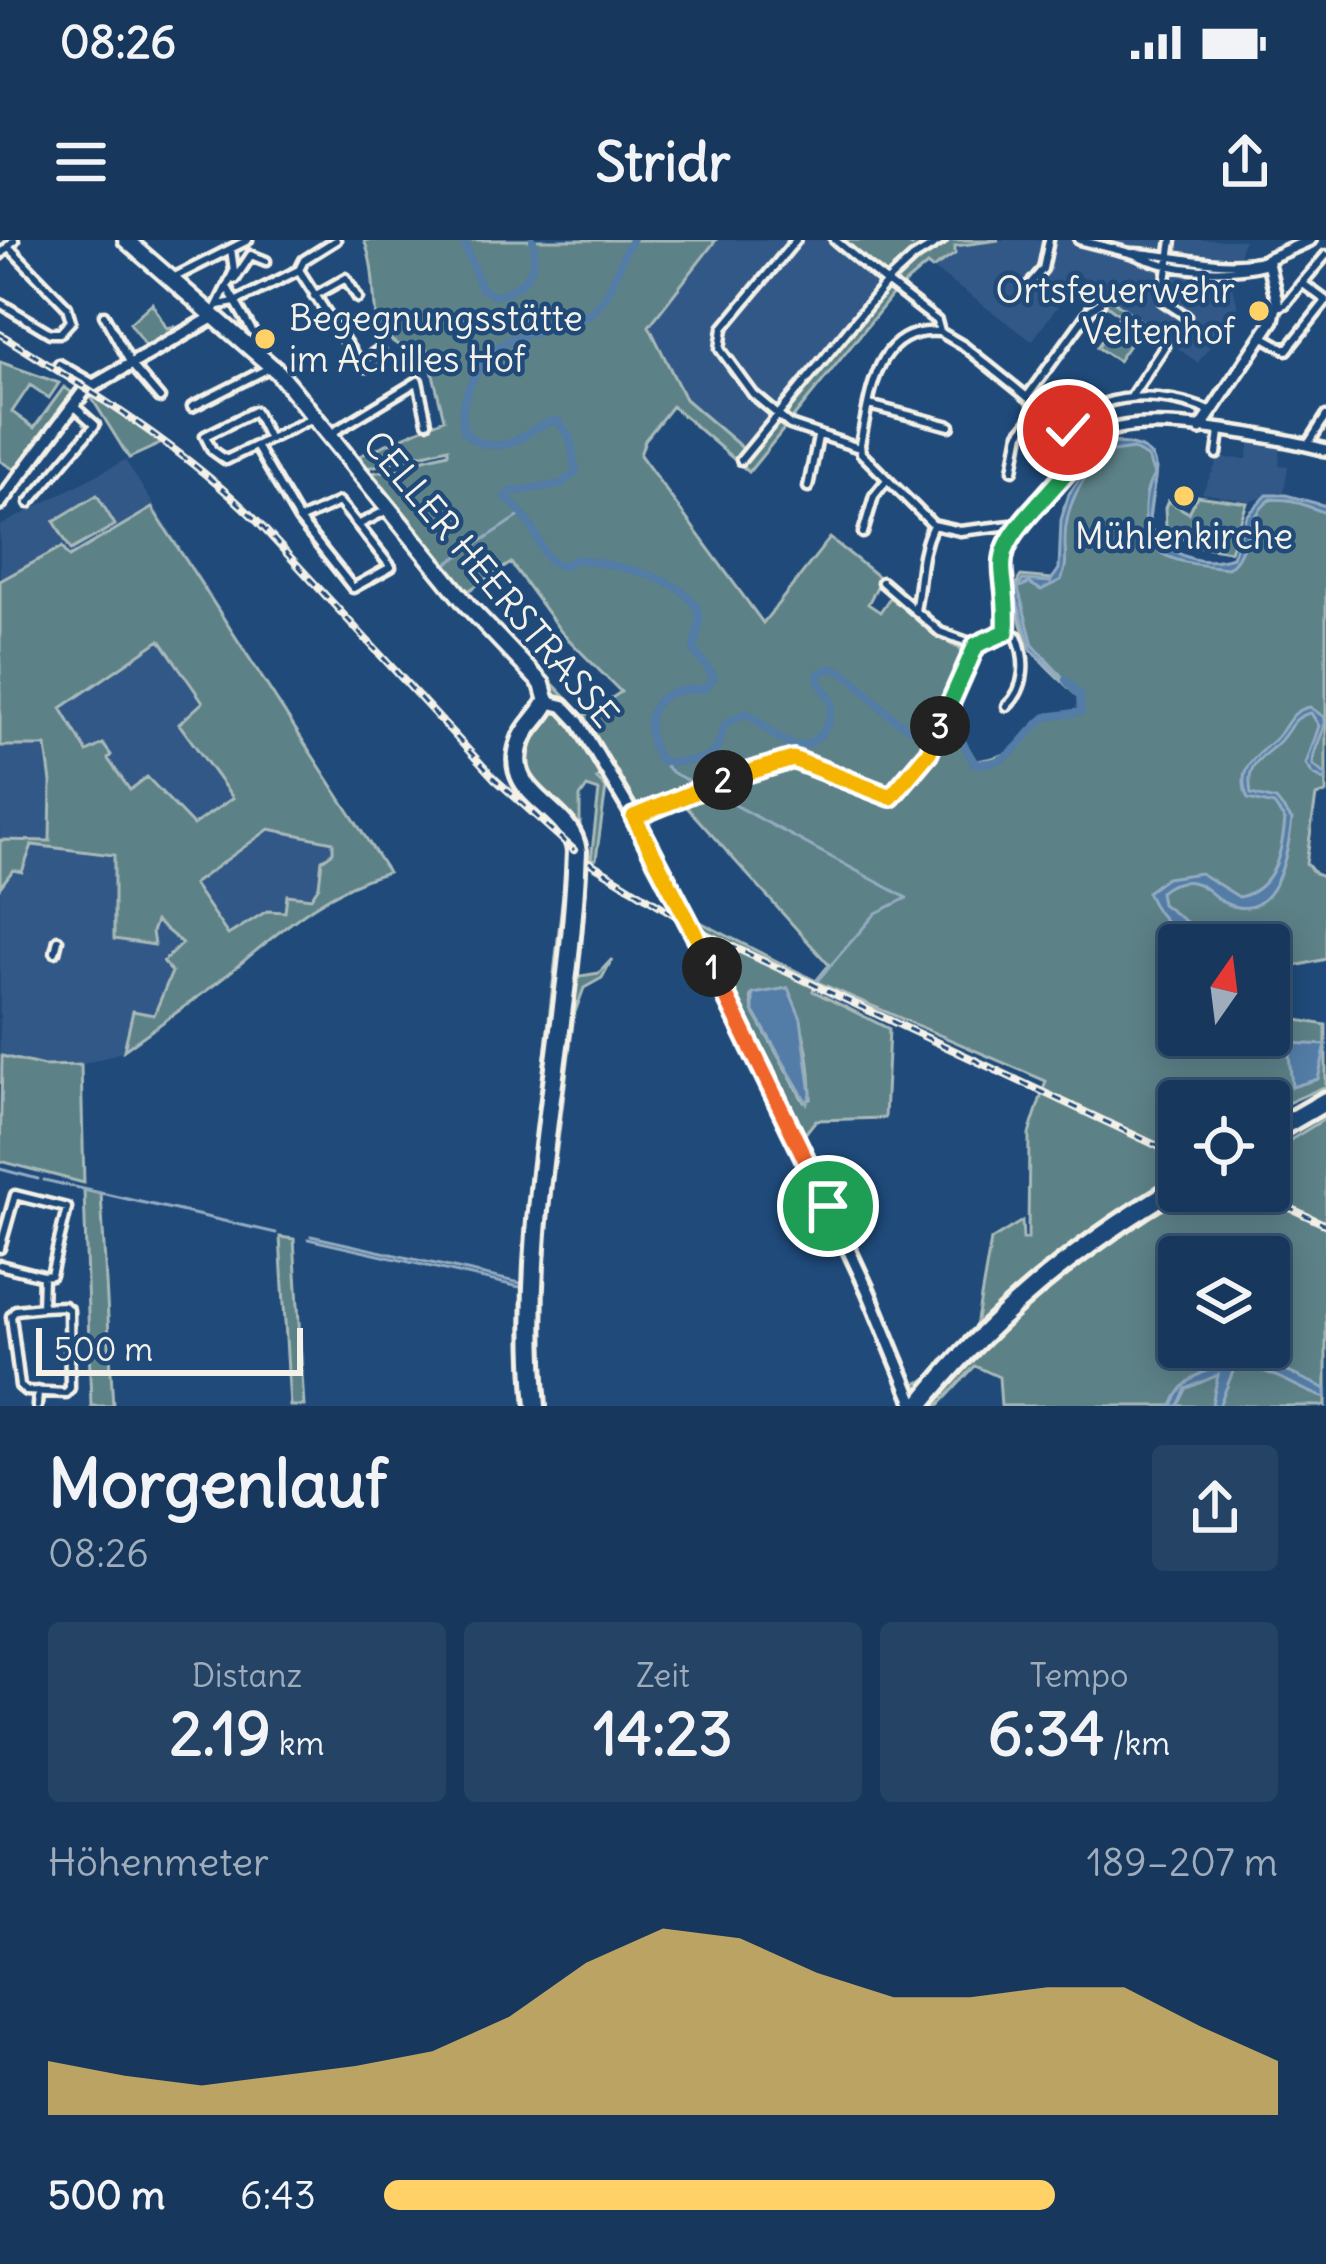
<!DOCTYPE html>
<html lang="de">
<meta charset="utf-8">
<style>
body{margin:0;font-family:Delius,sans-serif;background:#244365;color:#f1f3f6;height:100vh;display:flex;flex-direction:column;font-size:45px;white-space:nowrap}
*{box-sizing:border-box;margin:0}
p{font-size:39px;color:#9eacbb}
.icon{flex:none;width:66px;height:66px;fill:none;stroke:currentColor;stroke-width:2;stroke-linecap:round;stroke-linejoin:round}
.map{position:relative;height:1166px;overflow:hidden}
.drawer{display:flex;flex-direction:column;background:#17385c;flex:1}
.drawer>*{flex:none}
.needle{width:78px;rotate:14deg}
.buttons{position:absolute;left:1158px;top:684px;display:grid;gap:24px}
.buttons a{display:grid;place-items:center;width:132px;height:132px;border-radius:12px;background:#17385c;box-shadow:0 6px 30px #0003,0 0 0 3px #365272;font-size:60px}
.scale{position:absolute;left:36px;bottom:30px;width:267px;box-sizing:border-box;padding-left:12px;border:6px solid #f4f1e8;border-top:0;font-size:33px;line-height:42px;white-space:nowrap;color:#f4f1e8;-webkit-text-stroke:9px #1f4a7a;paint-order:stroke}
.pin{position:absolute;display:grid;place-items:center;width:102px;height:102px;color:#fff;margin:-51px;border:6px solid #fff;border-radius:50%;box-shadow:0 3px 12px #0007}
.km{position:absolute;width:60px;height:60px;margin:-30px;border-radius:50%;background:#222;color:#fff;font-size:33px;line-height:60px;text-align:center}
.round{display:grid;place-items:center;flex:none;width:126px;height:126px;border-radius:12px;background:#244365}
.headline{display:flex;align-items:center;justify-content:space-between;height:204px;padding:0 48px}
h1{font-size:66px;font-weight:700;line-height:90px}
.figures{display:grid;grid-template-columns:repeat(3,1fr);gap:18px;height:204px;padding:12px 48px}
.figures div{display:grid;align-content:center;border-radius:12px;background:#244365;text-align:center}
.figures b{font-size:60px;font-weight:700}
.figures small{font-size:33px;font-weight:400}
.figures p{font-size:33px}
.chart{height:336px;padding:24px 48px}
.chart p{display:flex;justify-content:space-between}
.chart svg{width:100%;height:216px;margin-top:12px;fill:#ffd166;opacity:.7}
ul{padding:0 48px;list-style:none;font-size:39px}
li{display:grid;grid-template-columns:192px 144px 1fr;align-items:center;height:90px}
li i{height:30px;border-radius:15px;background:#ffd166}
.status{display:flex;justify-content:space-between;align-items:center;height:84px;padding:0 60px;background:#17385c;direction:ltr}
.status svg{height:33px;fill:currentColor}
header{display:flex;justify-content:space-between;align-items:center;height:156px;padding:0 48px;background:#17385c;font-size:54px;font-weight:700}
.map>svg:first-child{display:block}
.built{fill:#325887}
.green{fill:#5c8187;stroke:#a8b9b8;stroke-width:3;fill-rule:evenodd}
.water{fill:#537ca6;stroke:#93abc0;stroke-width:3}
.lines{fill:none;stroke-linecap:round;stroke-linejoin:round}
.stream{stroke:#93abc0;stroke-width:3}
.river{stroke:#537ca6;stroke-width:8}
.minor-casing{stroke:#f4f1e8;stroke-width:15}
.tertiary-casing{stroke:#f4f1e8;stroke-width:18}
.secondary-casing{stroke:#f4f1e8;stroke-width:20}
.primary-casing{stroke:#f4f1e8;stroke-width:22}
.motorway-casing{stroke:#f4f1e8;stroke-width:26}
.minor{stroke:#1f4a7a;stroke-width:6}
.tertiary{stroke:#1f4a7a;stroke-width:9}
.secondary{stroke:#1f4a7a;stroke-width:10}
.primary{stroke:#1f4a7a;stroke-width:14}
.motorway{stroke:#1f4a7a;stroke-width:16}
.rail-casing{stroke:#f4f1e8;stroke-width:8}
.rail{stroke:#1f4a7a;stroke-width:3;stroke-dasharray:9;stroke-linecap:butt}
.split-1-casing{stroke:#fff;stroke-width:24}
.split-2-casing{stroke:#fff;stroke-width:24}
.split-3-casing{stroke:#fff;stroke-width:24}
.split-4-casing{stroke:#fff;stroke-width:24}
.split-5-casing{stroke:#fff;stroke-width:24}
.split-1{stroke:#f0652b;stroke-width:15}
.split-2{stroke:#f5b400;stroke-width:15}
.split-3{stroke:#f5b400;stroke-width:15}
.split-4{stroke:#22a559;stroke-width:15}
.split-5{stroke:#22a559;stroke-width:15}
.poi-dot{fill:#ffd166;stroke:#1f4a7a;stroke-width:4.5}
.labels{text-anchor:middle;stroke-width:9;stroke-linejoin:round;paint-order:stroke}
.poi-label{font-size:36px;fill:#f4f1e8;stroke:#1f4a7a;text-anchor:end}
.street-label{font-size:36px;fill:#f4f1e8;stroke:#1f4a7a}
</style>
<div class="status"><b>08:26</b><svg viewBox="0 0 49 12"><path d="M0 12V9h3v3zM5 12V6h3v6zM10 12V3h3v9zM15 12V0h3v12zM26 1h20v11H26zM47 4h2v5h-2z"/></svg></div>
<header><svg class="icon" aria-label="menu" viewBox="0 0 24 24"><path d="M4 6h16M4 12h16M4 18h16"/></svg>Stridr<svg class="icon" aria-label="share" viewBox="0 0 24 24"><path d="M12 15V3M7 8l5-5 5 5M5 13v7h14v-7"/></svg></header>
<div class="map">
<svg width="1326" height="1166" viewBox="0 0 1326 1166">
<rect width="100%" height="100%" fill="#1f4a7a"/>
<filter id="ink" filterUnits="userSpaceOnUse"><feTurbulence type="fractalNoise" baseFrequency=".00833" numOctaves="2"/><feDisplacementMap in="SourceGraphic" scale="24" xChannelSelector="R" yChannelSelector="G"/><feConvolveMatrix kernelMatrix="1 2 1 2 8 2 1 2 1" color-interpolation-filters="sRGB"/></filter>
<g filter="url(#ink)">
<path class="built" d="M 716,0 L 1244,0 L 1231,40 L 1238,67 L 1198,123 L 1080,36 L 1032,101 L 913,14 L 886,36 L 745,211 L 685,159 L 649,86 Z
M 1250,200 L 1281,205 L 1279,225 L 1288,226 L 1284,252 L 1250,261 L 1202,253 L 1219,218 L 1247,219 Z
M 125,220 L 388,632 L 359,640 L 311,666 L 125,811 L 81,825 L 72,837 L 44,934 L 0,923 L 0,286 Z"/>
<path class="green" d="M 364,0 L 716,0 L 649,86 L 685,159 L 746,211 L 886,36 L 840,0 L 903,0 L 912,6 L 918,0 L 999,0 L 955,6 L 955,14 L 932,29 L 927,25 L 894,53 L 749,232 L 672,166 L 645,200 L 640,215 L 763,383 L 830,298 L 881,339 L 868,364 L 880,372 L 893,353 L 947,401 L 968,413 L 935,490 L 959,493 L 976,521 C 992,519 1010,515 1023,504 C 1034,493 1035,482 1049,474 L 1063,476 L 1080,472 L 1082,462 C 1067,444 1047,429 1033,411 C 1022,397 1009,349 1021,336 L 1052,339 L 1061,330 L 1064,267 L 1096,213 L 1116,202 L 1141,208 L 1156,229 L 1148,286 C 1166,313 1202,334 1235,317 C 1255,253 1264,250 1326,270 L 1326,553 L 1316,556 L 1306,623 L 1315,634 L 1326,638 L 1326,719 L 1269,732 L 1269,705 L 1179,705 L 1179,795 L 1269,795 L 1269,743 L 1272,758 L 1286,778 L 1326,785 L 1326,846 L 1283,865 L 1269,881 L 1269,861 L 1179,861 L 1179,951 L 1269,951 L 1269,887 L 1282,905 L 1326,878 L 1326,1166 L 1001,1166 L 999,1137 L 975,1126 L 938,1166 L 922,1166 L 910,1146 L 930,1138 L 976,1086 L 991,1000 L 1022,981 L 1023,999 L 1028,999 L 1029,894 L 1046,841 L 817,742 L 813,751 L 889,789 L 885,878 L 816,880 L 804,895 L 696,680 L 816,741 L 829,725 L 676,555 L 634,572 L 582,481 L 553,459 L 434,322 L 371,233 L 408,228 L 408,223 L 448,213 L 448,208 L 363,229 L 355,218 L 444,179 L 427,110 L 414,116 L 378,91 C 372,60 376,29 364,0 ZM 511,323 L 562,393 L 621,452 L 584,476 L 465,353 ZM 787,748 C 803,781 811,821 811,859 L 804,862 L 753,771 L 751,756 ZM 1179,1017 L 1269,1017 L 1269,1107 L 1179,1107 Z
M 1100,51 L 1144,83 L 1118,121 L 1097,107 L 1120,75 L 1096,57 Z
M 152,63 L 167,89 L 173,87 L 171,94 L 176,93 L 148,111 L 130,83 Z
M 0,122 L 59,143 L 49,158 L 30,145 L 12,172 L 34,188 L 64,147 L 74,154 L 17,231 L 0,221 Z
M 88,152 L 162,203 L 129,218 Z
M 97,255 L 115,285 L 71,310 L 54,281 Z
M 1197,256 L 1247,263 L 1230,311 L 1192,305 L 1166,286 L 1165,268 L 1168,261 L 1189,273 Z
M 152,268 L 388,632 C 321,651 276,695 223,738 C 191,763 157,786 124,810 L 133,771 L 154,775 L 172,732 L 163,722 L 182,703 L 156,681 L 152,692 L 154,705 L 114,699 L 114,615 L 32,605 L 22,632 L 13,630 L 0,647 L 0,600 L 50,601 L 51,542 L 46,506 L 0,506 L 0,341 L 62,307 L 69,317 ZM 160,400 L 203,462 L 179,484 L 233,558 L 193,585 L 147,537 L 130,550 L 108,519 L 111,515 L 103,504 L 87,512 L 61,468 ZM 269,589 L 333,602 L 333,612 L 322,620 L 319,646 L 311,658 L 287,655 L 285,672 L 267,671 L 228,695 L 193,644 Z
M 549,468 L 564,469 L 605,535 L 597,539 L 606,548 L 596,619 L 591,620 L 599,551 L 587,547 L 580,557 L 580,593 C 563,578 511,533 522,509 C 527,495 541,481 549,468 Z
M 573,614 L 534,960 L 529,960 L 567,617 Z
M 612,719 L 602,738 L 584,748 L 574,775 L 543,1019 L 574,737 L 599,733 Z
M 2,816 L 44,826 L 81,825 L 84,943 L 0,921 Z
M 84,950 L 101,954 L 113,1166 L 91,1166 Z
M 280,997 L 294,999 L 304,1166 L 290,1166 Z"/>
<path class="water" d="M 1114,203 C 1180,206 1147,246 1149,286 C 1168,314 1198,328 1232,317 L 1247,276 L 1267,255 L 1286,255 L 1326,266 L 1326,273 L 1291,260 L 1271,259 C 1245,278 1249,313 1228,328 C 1209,326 1180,324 1163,314 C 1140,298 1141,254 1154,235 L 1148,218 L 1133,209 L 1106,213 C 1082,236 1065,266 1065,300 C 1065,315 1068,326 1061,340 L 1041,350 L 1029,343 L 1018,348 L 1033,405 L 1080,456 L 1031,409 L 1014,351 L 1023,340 L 1050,342 L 1059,329 L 1061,280 L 1069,254 L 1097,213 Z
M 1310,467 L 1324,477 C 1326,495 1312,507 1313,525 L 1326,535 L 1326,541 L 1313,534 L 1306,524 L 1319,486 L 1311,473 C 1291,476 1290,493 1276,505 C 1257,521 1246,525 1251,554 L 1276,560 L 1292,580 C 1288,613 1276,684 1227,664 C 1215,659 1207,646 1195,643 C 1182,639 1170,644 1160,652 L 1162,664 L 1217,705 C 1185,705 1159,681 1147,652 L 1166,638 L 1200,633 L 1239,657 C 1275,649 1282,612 1285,580 L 1274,565 L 1248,559 C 1235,528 1255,517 1274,500 C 1289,487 1288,471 1310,467 Z
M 788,748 L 801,779 L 811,854 L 807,863 L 753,770 L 753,754 Z
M 1288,803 L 1326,805 L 1318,839 L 1292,847 Z
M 1243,1121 L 1279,1128 L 1326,1149 L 1326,1158 C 1294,1149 1269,1124 1234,1129 L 1219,1166 L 1212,1164 L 1218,1135 L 1186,1149 L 1178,1166 L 1172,1166 C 1182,1136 1213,1125 1243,1121 Z"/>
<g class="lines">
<path class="stream" d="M 445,325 L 521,275
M 661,521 L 671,532 L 697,545
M 707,550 L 907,658 L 876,673 L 817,741
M 0,929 L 38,939
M 44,940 L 276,993
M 311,996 L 520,1043
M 308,999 L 520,1047"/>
<path class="river" d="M 463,0 L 481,48 L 496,56 C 524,47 539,30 533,0
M 632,0 C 617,23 613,56 591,73 C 569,90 537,88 512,99 C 483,112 459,154 463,185 C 465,198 478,204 491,205 C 520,209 533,181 558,181 L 570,198 L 576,232 L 561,244 L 510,252 L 505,257 C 515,265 525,276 532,288 C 543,305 541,321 564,326 L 576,319 L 588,321 C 620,326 688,339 698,372 C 702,384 695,398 694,410 L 714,437 L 706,448 C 696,450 685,449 675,452 C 642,462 646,498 661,521 C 671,524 705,521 713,513 C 719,508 722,490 726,483 L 747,473 C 768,485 789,520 816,499 C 828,489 831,478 832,463 L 818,439 L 819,433 L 833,428 C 867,441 885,486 929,496 C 939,499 948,494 958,494 L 974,523 C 1014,528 1021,495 1046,477 L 1081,472 L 1080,456 L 1066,440"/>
<g class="minor-casing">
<path id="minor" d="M 796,0 L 723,88 L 720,109 L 753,154 L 790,185 L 859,208
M 835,0 L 884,41
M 1079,0 L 1134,14
M 1172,0 L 1163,61 L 1186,76
M 1131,13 C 1172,32 1225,35 1268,24
M 1134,13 C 1181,15 1220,31 1267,19
M 0,15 L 14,0
M 866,26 L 937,81 L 940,92 L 964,106 L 1089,207
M 299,30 L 361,126 L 366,127 L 383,116 L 379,110 L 373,114 L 377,120
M 173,38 L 248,0
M 235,39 L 251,15 L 266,21
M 1302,43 L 1326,15
M 228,49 L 252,91
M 1026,49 L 1043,29 L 1049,0
M 314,56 L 346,38 L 358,58
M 0,63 L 50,93 L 60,93 L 71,81 L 67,67 L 8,6
M 218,65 L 235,62 L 299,30 L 304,20 L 336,0
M 1276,68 L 1285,64 L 1302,43 L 1325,60
M 213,74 L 234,31 L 231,9
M 104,75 L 131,124 L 160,158
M 940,92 C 874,86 871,155 860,204 L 861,213 L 933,285 L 960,291 L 1019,284
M 1262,96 L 1287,110 L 1326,61
M 59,124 L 94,144
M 1027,157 L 1090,70 L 1100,63
M 1131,157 L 1164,107
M 869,165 L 950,186
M 192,167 L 269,128
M 1068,190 C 1098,148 1166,152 1209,171
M 332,193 L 418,141 L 427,182
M 269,199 L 255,171 L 205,196 L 212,210 L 226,220 L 311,179
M 256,206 L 299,280 L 353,348 L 391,327 L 358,285
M 1307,206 L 1326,176
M 1217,214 L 1220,192
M 741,220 L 888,41 L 913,18 L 942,0
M 1013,230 L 1020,193 L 1040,168
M 808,247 L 818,197
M 29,263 L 95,185 L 75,167
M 299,280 L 339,262 L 358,285 L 389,269
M 863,293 L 874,256 L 886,241
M 882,342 L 940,392 L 976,405
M 915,370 C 922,339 918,317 933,285
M 1006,392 L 1017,396 C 1027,420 1026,448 1007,466
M 55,712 L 58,700
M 0,1008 L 15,955 L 67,968 L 51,1035 L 43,1036 L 42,1067
M 0,1025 L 43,1036
M 42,1067 L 64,1066 L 69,1070 L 70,1148 L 66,1153 L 26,1151 L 20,1146 L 11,1076 L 16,1070 Z
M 37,1166 L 38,1151"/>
</g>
<g class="tertiary-casing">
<path id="tertiary" d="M 1200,189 L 1273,80 L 1277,61 L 1267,19 L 1310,0
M 634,577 L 683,554 L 790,519 L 882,556 L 894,556 L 929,512 L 976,405 L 1006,392 L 1001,321 L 1006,302 L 1104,193 C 1146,172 1279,197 1326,210"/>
</g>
<g class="secondary-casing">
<path id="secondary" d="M 0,263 L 84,151 L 215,76
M 547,462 L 563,466 L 578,482 L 634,577 L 772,844 L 868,1051 L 915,1166"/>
</g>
<g class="primary-casing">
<path id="primary" d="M 126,0 L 278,132 L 468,366 L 542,444 L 547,462"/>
</g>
<g class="motorway-casing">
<path id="motorway" d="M 1269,894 L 1326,861
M 536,1166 C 518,978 570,797 577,611 C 571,565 500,557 521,501 C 526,486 540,477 547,462
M 919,1166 C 991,1075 1079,1005 1179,946"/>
</g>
<use href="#minor" class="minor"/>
<use href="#tertiary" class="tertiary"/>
<use href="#secondary" class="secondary"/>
<use href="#primary" class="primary"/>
<use href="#motorway" class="motorway"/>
<g class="rail-casing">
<path id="rail" d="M 0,94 C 90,151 179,204 255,279 L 495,539 L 574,610
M 589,622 L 706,694 L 1179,916
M 1254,951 L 1326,985"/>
</g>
<use href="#rail" class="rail"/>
</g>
</g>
<g class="lines" filter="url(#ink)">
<g class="split-1-casing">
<path id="split-1" d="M 712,727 L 828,966"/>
</g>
<g class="split-2-casing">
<path id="split-2" d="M 712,727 L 634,577 L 723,540"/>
</g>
<g class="split-3-casing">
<path id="split-3" d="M 723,540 L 793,519 L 891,557 L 929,512 L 940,486"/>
</g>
<g class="split-4-casing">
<path id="split-4" d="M 940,486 L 976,405 L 1006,392 C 1010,322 982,324 1039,263"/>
</g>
<g class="split-5-casing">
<path id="split-5" d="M 1039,263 L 1089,207 L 1068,190"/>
</g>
<use href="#split-1" class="split-1"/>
<use href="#split-2" class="split-2"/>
<use href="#split-3" class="split-3"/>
<use href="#split-4" class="split-4"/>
<use href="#split-5" class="split-5"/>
</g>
<g class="poi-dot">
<circle cx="1259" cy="71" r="12"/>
<circle cx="265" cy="99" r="12"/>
<circle cx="1184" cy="256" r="12"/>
</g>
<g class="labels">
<g class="poi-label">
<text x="1235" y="63">Ortsfeuerwehr<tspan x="1235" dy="41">Veltenhof</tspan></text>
<text x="289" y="91" text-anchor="start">Begegnungsstätte<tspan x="289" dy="41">im Achilles Hof</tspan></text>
<text x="1184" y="309" text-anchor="middle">Mühlenkirche</text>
</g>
<g class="street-label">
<text transform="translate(491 339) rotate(50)" y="13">CELLER HEERSTRASSE</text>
</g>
</g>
</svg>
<div class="buttons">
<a><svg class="needle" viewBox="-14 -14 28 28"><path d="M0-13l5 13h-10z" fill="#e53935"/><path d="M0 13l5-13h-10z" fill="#9eacbb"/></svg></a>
<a><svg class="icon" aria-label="locate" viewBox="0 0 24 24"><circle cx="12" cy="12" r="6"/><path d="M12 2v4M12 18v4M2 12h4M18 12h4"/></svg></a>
<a><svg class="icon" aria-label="layers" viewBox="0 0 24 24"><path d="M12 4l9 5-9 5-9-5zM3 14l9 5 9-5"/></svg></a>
</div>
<div class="scale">500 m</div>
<div class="pin" style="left:828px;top:966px;background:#1e9e55"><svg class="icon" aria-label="arrive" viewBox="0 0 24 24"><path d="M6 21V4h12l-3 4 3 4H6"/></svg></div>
<div class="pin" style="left:1068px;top:190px;background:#d93025"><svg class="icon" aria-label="check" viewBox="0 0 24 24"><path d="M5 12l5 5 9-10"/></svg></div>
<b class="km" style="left:712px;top:727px">1</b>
<b class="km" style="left:723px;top:540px">2</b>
<b class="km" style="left:940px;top:486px">3</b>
</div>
<section class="drawer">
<div class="headline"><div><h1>Morgenlauf</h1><p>08:26</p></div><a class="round"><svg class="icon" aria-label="share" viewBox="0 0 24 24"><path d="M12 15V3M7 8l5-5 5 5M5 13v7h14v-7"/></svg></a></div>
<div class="figures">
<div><p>Distanz</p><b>2.19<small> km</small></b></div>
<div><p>Zeit</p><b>14:23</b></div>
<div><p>Tempo</p><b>6:34<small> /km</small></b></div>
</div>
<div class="chart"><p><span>Höhenmeter</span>189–207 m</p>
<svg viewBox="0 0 160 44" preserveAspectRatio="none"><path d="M0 44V33L10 36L20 38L30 36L40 34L50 31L60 24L70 13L80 6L90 8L100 15L110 20L120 20L130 18L140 18L150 26L160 33V44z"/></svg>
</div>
<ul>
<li><b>500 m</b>6:43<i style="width:75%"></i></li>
</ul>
</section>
